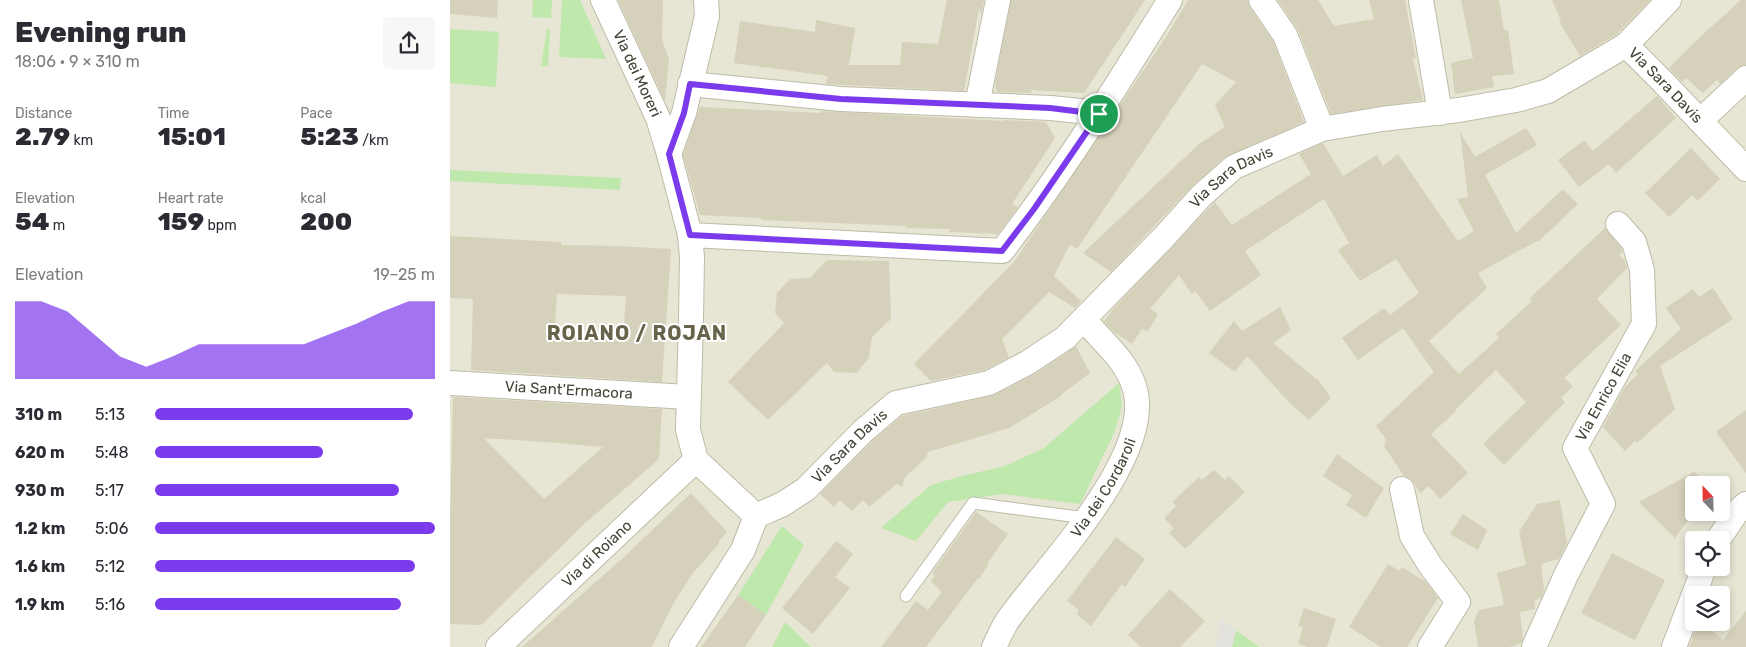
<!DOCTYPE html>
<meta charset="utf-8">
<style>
body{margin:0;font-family:Rubik,sans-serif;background:#f7f7f7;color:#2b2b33;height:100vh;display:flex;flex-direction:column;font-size:19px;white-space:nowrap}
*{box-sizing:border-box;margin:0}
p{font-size:16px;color:#7c7c81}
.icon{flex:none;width:28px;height:28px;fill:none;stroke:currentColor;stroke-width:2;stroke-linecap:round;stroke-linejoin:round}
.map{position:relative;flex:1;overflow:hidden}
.side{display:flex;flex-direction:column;background:#fff;width:450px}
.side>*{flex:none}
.needle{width:32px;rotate:338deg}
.tools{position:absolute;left:1235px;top:476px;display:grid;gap:10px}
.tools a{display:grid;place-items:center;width:45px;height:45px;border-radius:5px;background:#fff;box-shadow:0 2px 8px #0003;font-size:25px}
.pin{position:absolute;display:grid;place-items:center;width:42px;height:42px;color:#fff;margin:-21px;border:2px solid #fff;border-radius:50%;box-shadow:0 1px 5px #0007}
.round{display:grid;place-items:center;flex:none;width:52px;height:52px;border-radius:5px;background:#f7f7f7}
.overview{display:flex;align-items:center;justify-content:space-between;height:85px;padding:0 15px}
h1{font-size:28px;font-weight:800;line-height:38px}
.metrics{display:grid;grid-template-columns:repeat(3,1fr);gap:8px;height:85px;padding:5px 15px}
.metrics div{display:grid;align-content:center}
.metrics b{font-size:25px;font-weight:800}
.metrics small{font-size:14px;font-weight:400}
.metrics p{font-size:14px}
.chart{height:140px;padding:10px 15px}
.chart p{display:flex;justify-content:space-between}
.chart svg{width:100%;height:90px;margin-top:5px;fill:#7c3aed;opacity:.7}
ul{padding:0 15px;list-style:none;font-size:16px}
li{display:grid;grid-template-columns:80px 60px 1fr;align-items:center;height:38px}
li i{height:12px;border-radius:6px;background:#7c3aed}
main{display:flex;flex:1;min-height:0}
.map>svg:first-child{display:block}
.residential{fill:#e7e5d3;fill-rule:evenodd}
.green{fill:#bfe8ad}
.parking{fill:#e3e2dd}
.building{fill:#d5d1ba;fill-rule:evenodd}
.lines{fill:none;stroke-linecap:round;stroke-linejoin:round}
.service-casing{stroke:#bebca8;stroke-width:13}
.minor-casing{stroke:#bebca8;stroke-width:26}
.service{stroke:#fff;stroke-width:11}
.minor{stroke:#fff;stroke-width:24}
.route-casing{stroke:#fff;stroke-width:10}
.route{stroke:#7c3aed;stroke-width:6}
.labels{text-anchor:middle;stroke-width:4;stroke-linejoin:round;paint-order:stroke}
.street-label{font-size:15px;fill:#454335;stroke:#fff}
.district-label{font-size:20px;font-weight:bold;letter-spacing:1px;fill:#68644c;stroke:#fff}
</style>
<main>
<section class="side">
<div class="overview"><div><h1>Evening run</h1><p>18:06 · 9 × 310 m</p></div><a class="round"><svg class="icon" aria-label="share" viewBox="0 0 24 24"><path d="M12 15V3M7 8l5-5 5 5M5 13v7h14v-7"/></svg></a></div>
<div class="metrics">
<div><p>Distance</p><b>2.79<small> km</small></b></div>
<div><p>Time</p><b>15:01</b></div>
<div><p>Pace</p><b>5:23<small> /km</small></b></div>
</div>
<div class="metrics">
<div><p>Elevation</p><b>54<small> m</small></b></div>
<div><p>Heart rate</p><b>159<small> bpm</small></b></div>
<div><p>kcal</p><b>200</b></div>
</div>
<div class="chart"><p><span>Elevation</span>19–25 m</p>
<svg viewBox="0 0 160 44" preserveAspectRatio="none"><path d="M0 44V6L10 6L20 11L30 22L40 33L50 38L60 33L70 27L80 27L90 27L100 27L110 27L120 22L130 17L140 11L150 6L160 6V44z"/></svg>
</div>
<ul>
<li><b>310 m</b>5:13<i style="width:92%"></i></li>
<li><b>620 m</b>5:48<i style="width:60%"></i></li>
<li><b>930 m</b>5:17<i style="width:87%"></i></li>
<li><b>1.2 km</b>5:06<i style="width:100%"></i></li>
<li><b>1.6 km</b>5:12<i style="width:93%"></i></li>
<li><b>1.9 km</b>5:16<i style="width:88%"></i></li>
</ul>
</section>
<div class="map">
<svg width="1296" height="647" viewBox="0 0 1296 647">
<rect width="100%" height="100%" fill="#f3f2e5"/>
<path class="residential" d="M 0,0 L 1296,0 L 1296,647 L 0,647 ZM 1244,485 L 1271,485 L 1271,512 L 1244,512 ZM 1244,540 L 1271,540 L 1271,568 L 1244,568 ZM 1244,595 L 1271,595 L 1271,622 L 1244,622 Z"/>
<path class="green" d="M 83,0 L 102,0 L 101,18 L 82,17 Z
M 112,0 L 130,0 L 156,59 L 109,57 Z
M 0,29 L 49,32 L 46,87 L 0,83 Z
M 97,29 L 100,29 L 98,66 L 91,66 Z
M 0,170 L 171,178 L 170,190 L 0,181 Z
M 669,383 L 672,406 L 664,433 L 630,504 L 552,494 L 498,502 L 466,541 L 431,528 L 481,485 L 512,476 L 555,466 L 594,448 Z
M 332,526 L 354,545 L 316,615 L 288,595 Z
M 335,622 L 361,647 L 322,647 Z
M 786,630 L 809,647 L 782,647 Z"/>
<path class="parking" d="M 771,619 L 786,630 L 782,647 L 765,647 Z"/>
<path class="building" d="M 0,0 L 48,0 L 47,18 L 0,14 Z
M 168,0 L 213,0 L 212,40 L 219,59 L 215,101 Z
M 497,0 L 534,0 L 531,15 L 529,8 L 514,91 L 376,84 L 378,76 L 284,63 L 290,21 L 365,32 L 366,20 L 405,28 L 399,65 L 450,65 L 452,42 L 488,44 Z
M 561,0 L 695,0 L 634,93 L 581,90 L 582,93 L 547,92 L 545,83 Z
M 738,0 L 797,0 L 800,8 L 823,41 L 854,122 L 775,157 L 741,187 L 661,272 L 633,253 L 749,144 L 775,127 L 765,105 L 786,82 L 752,64 L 627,249 L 620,244 L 604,276 L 631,301 L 627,306 L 625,308 L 599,292 L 552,339 L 559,357 L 534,370 L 481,381 L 464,364 L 564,262 L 716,37 Z
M 828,0 L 868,0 L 884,26 L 924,19 L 919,0 L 955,0 L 966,58 L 963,59 L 973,100 L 881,114 L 848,30 Z
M 1011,0 L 1049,0 L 1054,30 L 1058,30 L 1064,74 L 1042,76 L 1044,87 L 1005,94 L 1001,63 L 1023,58 Z
M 1102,0 L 1200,0 L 1167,34 L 1130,56 L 1110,23 L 1111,21 Z
M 1291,0 L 1296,0 L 1296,65 L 1287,68 L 1270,84 L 1267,80 L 1253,93 L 1236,78 L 1232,82 L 1219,68 L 1251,36 Z
M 1207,96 L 1226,118 L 1166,173 L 1159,164 L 1129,187 L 1108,160 L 1134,140 L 1143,151 Z
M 250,107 L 371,113 L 372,111 L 553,121 L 553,120 L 596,122 L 605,138 L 562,204 L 568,207 L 548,234 L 500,232 L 500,229 L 455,228 L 457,226 L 311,220 L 311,218 L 250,215 L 233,155 Z
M 1076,128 L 1087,145 L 1035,175 L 1066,233 L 1113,189 L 1128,204 L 1088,242 L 1087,241 L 1028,273 L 1037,288 L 979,341 L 1009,374 L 1049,338 L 1046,334 L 1082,301 L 1080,298 L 1155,228 L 1172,249 L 1172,252 L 1169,255 L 1175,261 L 1177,268 L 1147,299 L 1171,325 L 1114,378 L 1123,386 L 1111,398 L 1115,402 L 1054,465 L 1033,444 L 1076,402 L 1046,370 L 1005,410 L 1006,411 L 981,434 L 1018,473 L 990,499 L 979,486 L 970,493 L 962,479 L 954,476 L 934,446 L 936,439 L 926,426 L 984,372 L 953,328 L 908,360 L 892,338 L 934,308 L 940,315 L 969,293 L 946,259 L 910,281 L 888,250 L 899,243 L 874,199 L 795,251 L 811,275 L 760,311 L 745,291 L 742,294 L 729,275 L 700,309 L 708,314 L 698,331 L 692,329 L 682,344 L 664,332 L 654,321 L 663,309 L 765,202 L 782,225 L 861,174 L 849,154 L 873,143 L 893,176 L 927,155 L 933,166 L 948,154 L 1008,241 L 1024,231 L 1007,199 L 1018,197 L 1010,132 L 1025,157 Z
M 1241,148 L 1270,179 L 1248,201 L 1242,195 L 1219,217 L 1195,193 Z
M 0,236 L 111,242 L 111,245 L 166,246 L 221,249 L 212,382 L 21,370 L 23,299 L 0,298 ZM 107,294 L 176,296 L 173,339 L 104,337 Z
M 377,260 L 439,261 L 441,319 L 422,337 L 419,357 L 407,373 L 384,372 L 377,363 L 318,420 L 278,382 L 334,323 L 325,313 L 327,293 L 340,279 L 360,278 Z
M 1263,288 L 1283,319 L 1210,366 L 1225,409 L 1187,443 L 1185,441 L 1175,451 L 1153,427 L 1175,387 L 1188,374 L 1185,371 L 1231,329 L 1216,308 L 1243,289 L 1249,297 Z
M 830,307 L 841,330 L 823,343 L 866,379 L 867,378 L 881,398 L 859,420 L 840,403 L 797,356 L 785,372 L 759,353 L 784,321 L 792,331 Z
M 626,346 L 640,373 L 612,394 L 611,396 L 559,428 L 478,452 L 476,458 L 455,477 L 452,487 L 447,484 L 419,507 L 413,500 L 402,511 L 390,500 L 384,507 L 370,494 L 421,442 L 452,416 L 545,395 L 585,374 Z
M 3,397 L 212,409 L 209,459 L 133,525 L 31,625 L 0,624 L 0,522 ZM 34,438 L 96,442 L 153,447 L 94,499 Z
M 1296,410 L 1296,473 L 1266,432 Z
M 887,454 L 934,488 L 916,518 L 896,505 L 902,495 L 873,476 Z
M 764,470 L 775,480 L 779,476 L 795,492 L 735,549 L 719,533 L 724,528 L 714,518 L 726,506 L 722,502 L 749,477 L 752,480 Z
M 1244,472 L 1261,485 L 1244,485 L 1244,512 L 1225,538 L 1189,502 Z
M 241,493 L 277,532 L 269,541 L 269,544 L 242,574 L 222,606 L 202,647 L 72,647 L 173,558 Z
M 1110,500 L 1117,543 L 1109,559 L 1091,564 L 1094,591 L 1091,598 L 1084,601 L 1085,609 L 1070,612 L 1073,639 L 1071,643 L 1060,647 L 1028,647 L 1024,621 L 1029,610 L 1054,605 L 1047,573 L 1076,565 L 1069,532 L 1087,504 Z
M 526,512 L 558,534 L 537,564 L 538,565 L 529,579 L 528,578 L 476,647 L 431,647 L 466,601 L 478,610 L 492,592 L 481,581 L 485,576 L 482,573 Z
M 1013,514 L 1037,530 L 1028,550 L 1000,534 Z
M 666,537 L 695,559 L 675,587 L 672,584 L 641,626 L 627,615 L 629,610 L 617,601 Z
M 386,541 L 403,554 L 385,577 L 400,588 L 363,634 L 332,608 Z
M 1162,553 L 1215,580 L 1185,640 L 1131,613 Z
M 938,564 L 949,571 L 952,567 L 976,582 L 988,598 L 957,647 L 931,647 L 899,627 Z
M 720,589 L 755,621 L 730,647 L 691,647 L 678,635 Z
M 288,595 L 316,615 L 295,647 L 251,647 Z
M 854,608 L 886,619 L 877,647 L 858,647 L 848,644 L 853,627 L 848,626 Z
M 1296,611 L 1296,647 L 1239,647 L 1248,622 L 1252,622 L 1273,640 Z"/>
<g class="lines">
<g class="service-casing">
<path id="service" d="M 456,596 L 523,503 L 636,518"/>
</g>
<g class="minor-casing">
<g id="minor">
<path id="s1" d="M 153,0 L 208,118 L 219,154 L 240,235 L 242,257 L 241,318 L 238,430 L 246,460 L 306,516"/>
<path d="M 811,0 L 835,35 L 872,129"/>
<path d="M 971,0 L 990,113"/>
<path d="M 1176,45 L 1219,0"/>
<path d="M 240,84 L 391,99 L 601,108 L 649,113"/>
<path d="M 527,105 L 548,0"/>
<path d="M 1250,121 L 1296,78"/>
<path d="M 219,154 L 234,113 L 257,16 L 256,0"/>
<path d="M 240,235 L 552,251 C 614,171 667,85 720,0"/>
<path id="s2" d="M 0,383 L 238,397"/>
<path d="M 952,489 L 962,536 L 980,565 L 1008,602 L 980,647"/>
<path id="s3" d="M 306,516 L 333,504 L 356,489 L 412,432 L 446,403 L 539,383 L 577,363 L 615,338 L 714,237 L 751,196 L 784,167 L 872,129 L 932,119 L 1009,110 L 1066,100 L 1098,91 L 1176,45 L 1212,81 L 1296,169"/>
<path d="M 1268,540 L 1286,513 L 1296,504"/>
<path id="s4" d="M 48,647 L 246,460"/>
<path d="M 231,647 L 293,550 L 306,516"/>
<path id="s5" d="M 544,647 C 549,637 553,626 560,617 C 597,566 707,453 684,386 C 675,358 651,341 634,319"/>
<path id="s6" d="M 1084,647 L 1116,575 L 1153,504 L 1125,448 L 1194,324 L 1192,270 L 1184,242 L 1168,224"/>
<path d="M 1224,647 L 1254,568"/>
</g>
</g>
<use href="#service" class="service"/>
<use href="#minor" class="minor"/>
</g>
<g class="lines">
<g class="route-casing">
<path id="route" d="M 240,84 L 391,99 L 600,108 L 649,114 L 584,209 L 552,251 L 240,235 L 219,154 L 234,113 Z"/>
</g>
<use href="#route" class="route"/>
</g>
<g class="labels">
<g class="street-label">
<text dy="5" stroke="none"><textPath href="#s1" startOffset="81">Via dei Moreri</textPath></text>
<text dy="5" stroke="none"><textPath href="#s3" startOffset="1078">Via Sara Davis</textPath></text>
<text dy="5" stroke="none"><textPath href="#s3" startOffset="598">Via Sara Davis</textPath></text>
<text dy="5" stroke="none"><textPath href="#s2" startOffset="119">Via Sant'Ermacora</textPath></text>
<text dy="5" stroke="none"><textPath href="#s6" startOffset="280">Via Enrico Elia</textPath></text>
<text dy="5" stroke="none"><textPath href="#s3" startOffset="118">Via Sara Davis</textPath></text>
<text dy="5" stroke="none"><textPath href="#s5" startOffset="194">Via dei Cordaroli</textPath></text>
<text dy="5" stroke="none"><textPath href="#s4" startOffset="136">Via di Roiano</textPath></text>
</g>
<g class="district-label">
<text x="187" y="340">ROIANO / ROJAN</text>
</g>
</g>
</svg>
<div class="tools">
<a><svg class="needle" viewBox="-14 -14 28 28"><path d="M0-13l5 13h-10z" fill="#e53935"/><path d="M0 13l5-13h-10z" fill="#7c7c81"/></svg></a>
<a><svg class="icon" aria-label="locate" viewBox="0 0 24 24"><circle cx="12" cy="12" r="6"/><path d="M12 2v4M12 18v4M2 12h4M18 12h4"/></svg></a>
<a><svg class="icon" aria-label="layers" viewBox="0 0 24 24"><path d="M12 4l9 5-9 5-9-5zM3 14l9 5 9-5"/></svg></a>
</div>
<div class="pin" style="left:649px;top:114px;background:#1e9e55"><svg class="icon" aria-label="arrive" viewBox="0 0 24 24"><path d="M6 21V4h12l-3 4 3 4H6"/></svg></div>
</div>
</main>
